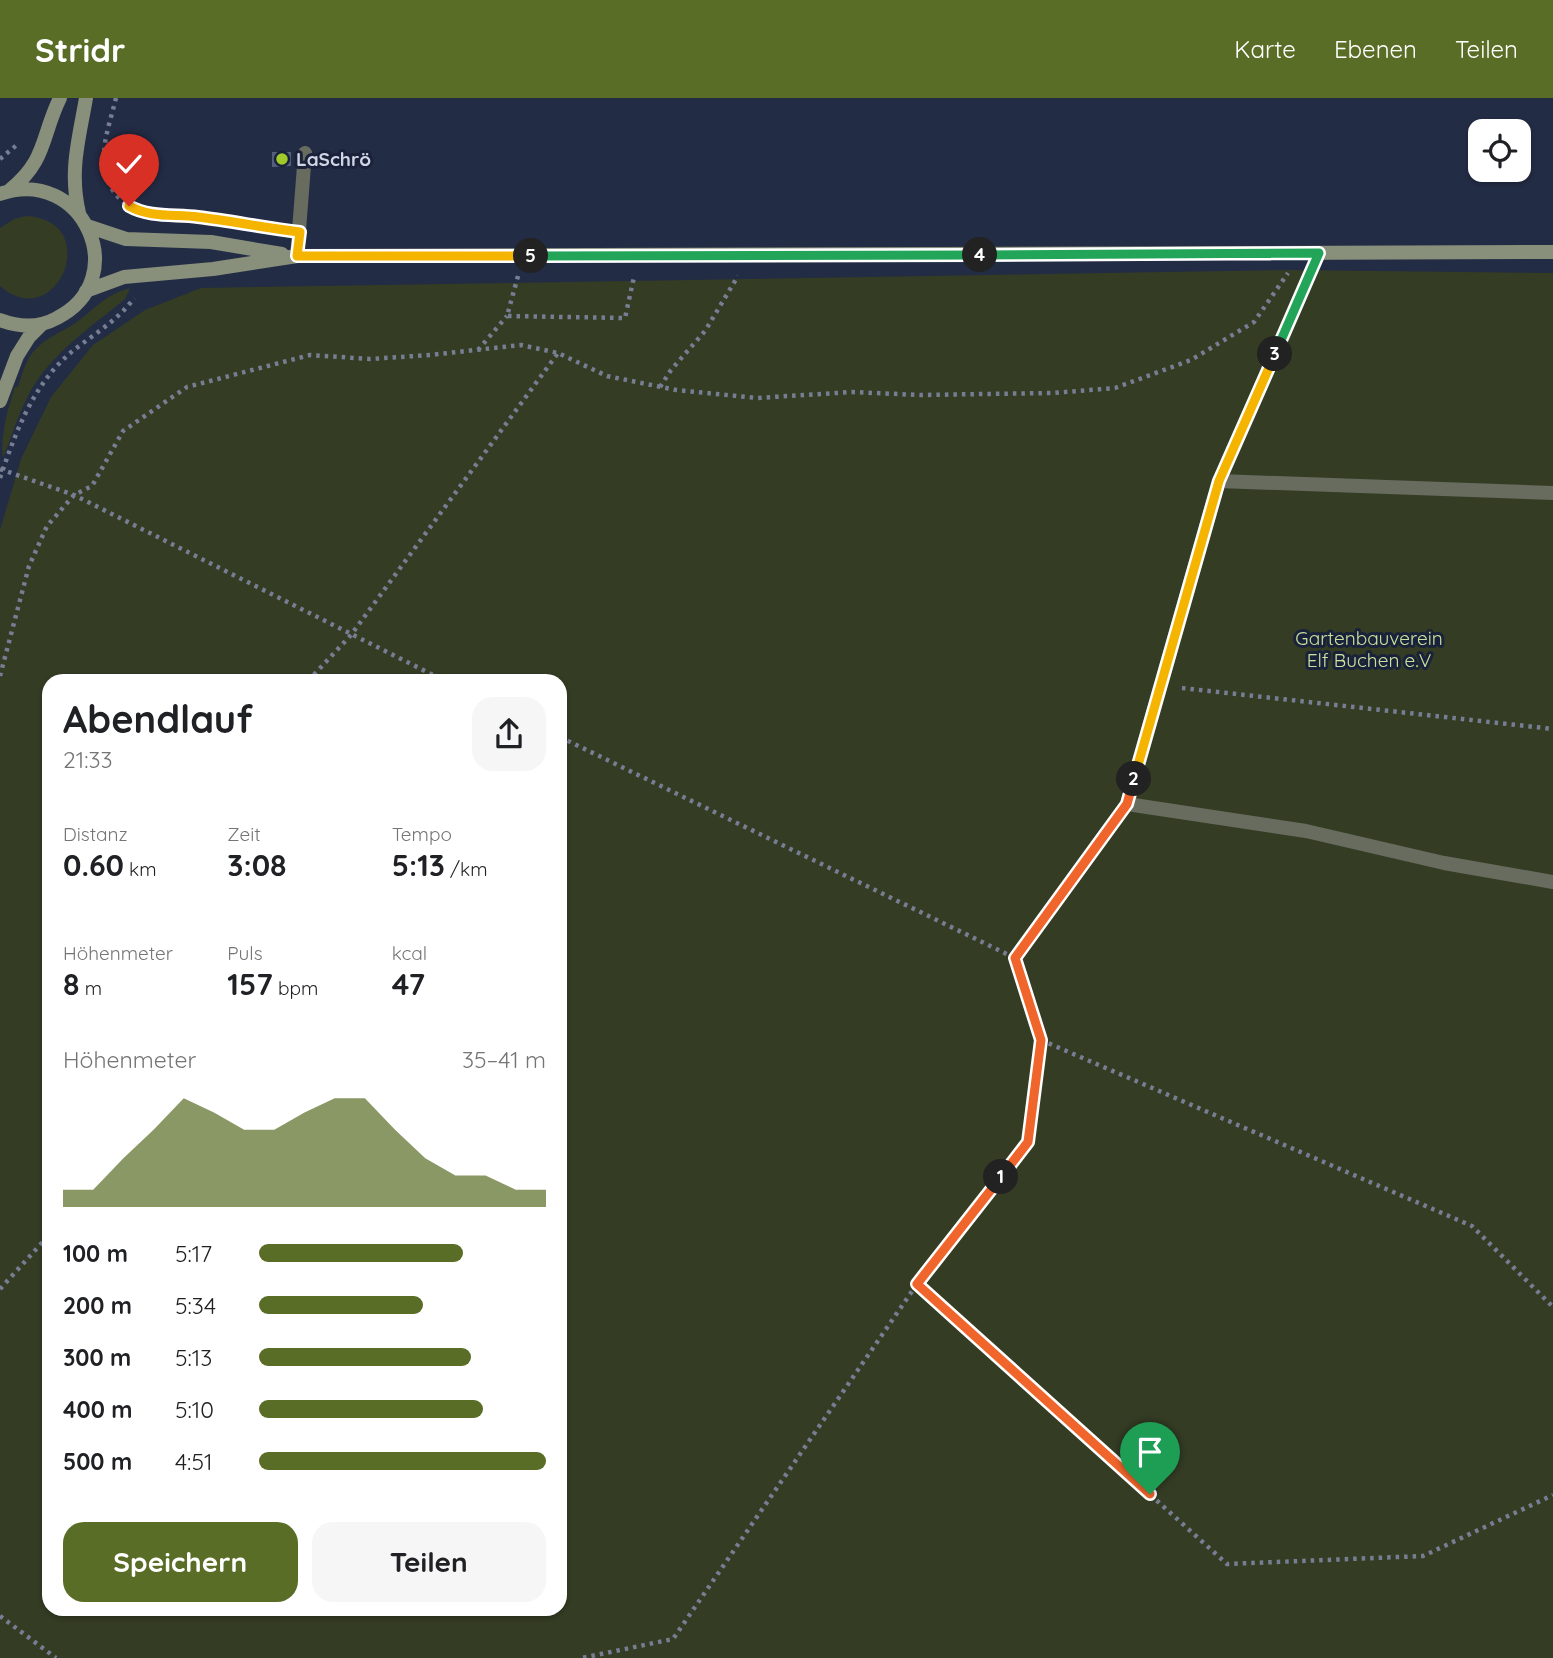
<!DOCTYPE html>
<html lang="de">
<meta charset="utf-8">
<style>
body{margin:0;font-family:Quicksand,sans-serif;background:#f6f6f6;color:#202124;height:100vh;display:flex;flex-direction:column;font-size:26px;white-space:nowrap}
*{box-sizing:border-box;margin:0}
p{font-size:23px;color:#757577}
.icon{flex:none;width:38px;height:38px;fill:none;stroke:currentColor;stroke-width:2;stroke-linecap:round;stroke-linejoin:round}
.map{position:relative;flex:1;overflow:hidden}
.sheet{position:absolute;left:42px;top:576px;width:525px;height:942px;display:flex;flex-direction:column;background:#fff;border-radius:21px;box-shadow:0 2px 5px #0004}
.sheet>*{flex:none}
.tools{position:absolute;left:1468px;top:21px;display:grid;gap:14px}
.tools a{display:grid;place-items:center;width:63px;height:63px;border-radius:14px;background:#fff;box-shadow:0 2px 5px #0004;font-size:35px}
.pin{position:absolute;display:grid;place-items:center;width:60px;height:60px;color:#fff;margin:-72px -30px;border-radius:50% 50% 50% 0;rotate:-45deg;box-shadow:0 0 7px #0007}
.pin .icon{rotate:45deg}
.km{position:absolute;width:35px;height:35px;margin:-18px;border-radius:50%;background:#222;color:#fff;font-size:19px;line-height:35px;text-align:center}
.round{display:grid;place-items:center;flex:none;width:74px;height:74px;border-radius:21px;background:#f6f6f6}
.headline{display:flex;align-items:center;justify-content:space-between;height:119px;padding:0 21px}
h1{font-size:38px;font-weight:700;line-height:52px}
.metrics{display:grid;grid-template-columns:repeat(3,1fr);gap:10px;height:119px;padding:7px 21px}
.metrics div{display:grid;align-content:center}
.metrics b{font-size:30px;font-weight:700}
.metrics small{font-size:19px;font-weight:400}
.metrics p{font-size:19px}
.chart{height:196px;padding:14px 21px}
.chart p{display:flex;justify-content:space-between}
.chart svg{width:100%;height:126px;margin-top:7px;fill:#5a6d26;opacity:.7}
.button{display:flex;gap:14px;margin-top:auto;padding:14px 21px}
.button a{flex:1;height:80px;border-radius:21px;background:#5a6d26;color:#fff;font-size:28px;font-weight:700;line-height:80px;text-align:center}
.button a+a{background:#f6f6f6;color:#202124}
ul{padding:0 21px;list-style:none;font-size:23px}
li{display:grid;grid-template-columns:112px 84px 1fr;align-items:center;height:52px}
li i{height:18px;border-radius:9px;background:#5a6d26}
header{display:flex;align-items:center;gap:42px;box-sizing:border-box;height:98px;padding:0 35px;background:#5a6d26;color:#fff}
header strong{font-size:33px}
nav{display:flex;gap:38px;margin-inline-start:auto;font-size:24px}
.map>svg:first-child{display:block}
.green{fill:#343c24;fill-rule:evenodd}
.building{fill:#545f7b}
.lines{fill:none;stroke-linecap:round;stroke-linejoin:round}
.path{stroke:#777e93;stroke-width:4.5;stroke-dasharray:3.5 5;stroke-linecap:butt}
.service{stroke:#676c5f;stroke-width:14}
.secondary{stroke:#888f7a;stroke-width:14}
.split-1-casing{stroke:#fff;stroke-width:14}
.split-2-casing{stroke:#fff;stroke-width:14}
.split-3-casing{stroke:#fff;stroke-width:14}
.split-4-casing{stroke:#fff;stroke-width:14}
.split-5-casing{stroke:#fff;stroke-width:14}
.split-6-casing{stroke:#fff;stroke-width:14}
.split-1{stroke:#f0652b;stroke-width:9}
.split-2{stroke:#f0652b;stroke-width:9}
.split-3{stroke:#f5b400;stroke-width:9}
.split-4{stroke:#22a559;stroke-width:9}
.split-5{stroke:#22a559;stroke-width:9}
.split-6{stroke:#f5b400;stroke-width:9}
.poi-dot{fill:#a1c929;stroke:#19223a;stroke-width:2.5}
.labels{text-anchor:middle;stroke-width:6;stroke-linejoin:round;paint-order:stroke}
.poi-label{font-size:19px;font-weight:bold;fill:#cfd5e5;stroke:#19223a;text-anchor:start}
.park-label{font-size:19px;fill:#cae29b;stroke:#19223a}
</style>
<header>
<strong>Stridr</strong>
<nav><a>Karte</a><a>Ebenen</a><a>Teilen</a></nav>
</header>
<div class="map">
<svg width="1553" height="1560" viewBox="0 0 1553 1560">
<rect width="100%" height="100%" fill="#232c45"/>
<path class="green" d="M 26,118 C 105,122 57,238 0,188 L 0,130 L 14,121 Z
M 1290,172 L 1553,175 L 1553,1560 L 0,1560 L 0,432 L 21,361 L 51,299 L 93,247 L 145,212 L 201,190 ZM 49,583 L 560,583 L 560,1510 L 49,1510 Z
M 130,190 L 125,201 C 91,229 52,255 30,294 C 19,314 12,338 3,360 C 0,339 8,309 15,289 L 18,289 C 22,277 25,264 33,254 C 45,240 60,235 74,226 C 96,211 102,198 130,190 Z"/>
<path class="building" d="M 272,54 L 291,54 L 291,68 L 272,69 Z"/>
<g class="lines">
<path class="path" d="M 116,0 C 108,33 92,70 118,99 C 125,106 132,111 141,114 C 155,118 170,117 185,118
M 0,61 L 18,46
M 518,178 L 507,218 L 625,220 L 634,179
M 478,252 L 507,218
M 660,289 L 671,272 L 705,233 L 738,178
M 1228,362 L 1310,175
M 0,371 L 74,397 L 445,583
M 0,380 C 15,336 32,289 68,257 C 89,239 118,223 134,200
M 0,578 L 29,468 L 47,428 L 74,397 L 92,388 L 123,333 L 187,289 L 310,257 L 370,261 L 430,257 L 521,247 L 558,255 L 607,278 L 676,292 L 757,300 L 852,294 L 920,297 L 1053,295 L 1115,290 L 1191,262 L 1254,224 L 1288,175
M 308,583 L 351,537 L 558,255
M 1182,590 L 1553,631
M 560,639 L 1015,860 L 1041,942 L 1028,1044 L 917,1186 L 673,1541 L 582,1560
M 1015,860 L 1115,722
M 1041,942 L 1472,1128 L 1553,1209
M 917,1186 L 1227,1466 L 1423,1458 L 1553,1397
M 0,1191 L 49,1137
M 0,1518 L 56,1560"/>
<path class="service" d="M 297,158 L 305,55
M 1553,395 L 1219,383 L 1127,706 L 1306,733 L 1444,765 L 1553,784"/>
<path class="secondary" d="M 10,92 C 47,62 41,39 60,0
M 0,96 C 83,67 134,181 57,220 C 39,230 19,229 0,222
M 79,115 C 69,73 79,41 86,0
M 87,128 L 126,141 L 211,144 L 282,156
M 86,193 L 124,179 L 213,171 L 297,158 L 1553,154
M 0,303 L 17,258 L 29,239 L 42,226"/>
</g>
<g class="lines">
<g class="split-1-casing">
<path id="split-1" d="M 1001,1079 L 917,1186 L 1150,1396"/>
</g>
<g class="split-2-casing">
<path id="split-2" d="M 1001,1079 L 1028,1044 L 1041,942 L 1015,860 L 1127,706 L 1134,681"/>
</g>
<g class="split-3-casing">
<path id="split-3" d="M 1134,681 L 1219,383 L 1275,256"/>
</g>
<g class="split-4-casing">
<path id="split-4" d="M 980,157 L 1319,155 L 1275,256"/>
</g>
<g class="split-5-casing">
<path id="split-5" d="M 531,158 L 980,157"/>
</g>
<g class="split-6-casing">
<path id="split-6" d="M 129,108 C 150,120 175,116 198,119 C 232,123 265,130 300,134 L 297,158 L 531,158"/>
</g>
<use href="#split-1" class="split-1"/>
<use href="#split-2" class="split-2"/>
<use href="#split-3" class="split-3"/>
<use href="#split-4" class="split-4"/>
<use href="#split-5" class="split-5"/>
<use href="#split-6" class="split-6"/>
</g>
<circle class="poi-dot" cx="282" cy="61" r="7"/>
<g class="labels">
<g class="poi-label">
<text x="296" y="68">LaSchrö</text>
</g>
<g class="park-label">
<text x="1369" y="547">Gartenbauverein<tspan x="1369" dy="22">Elf Buchen e.V</tspan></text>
</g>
</g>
</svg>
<div class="tools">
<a><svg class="icon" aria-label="locate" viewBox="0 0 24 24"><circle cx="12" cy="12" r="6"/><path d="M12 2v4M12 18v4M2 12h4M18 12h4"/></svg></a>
</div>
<div class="pin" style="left:1150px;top:1396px;background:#1e9e55"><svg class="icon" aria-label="arrive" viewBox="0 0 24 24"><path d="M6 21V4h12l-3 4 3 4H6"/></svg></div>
<div class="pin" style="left:129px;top:108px;background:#d93025"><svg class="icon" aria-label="check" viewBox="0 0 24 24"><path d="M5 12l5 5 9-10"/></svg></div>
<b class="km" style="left:1001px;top:1079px">1</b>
<b class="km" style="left:1134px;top:681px">2</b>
<b class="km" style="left:1275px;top:256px">3</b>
<b class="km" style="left:980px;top:157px">4</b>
<b class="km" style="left:531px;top:158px">5</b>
<section class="sheet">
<div class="headline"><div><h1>Abendlauf</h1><p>21:33</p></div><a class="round"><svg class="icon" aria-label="share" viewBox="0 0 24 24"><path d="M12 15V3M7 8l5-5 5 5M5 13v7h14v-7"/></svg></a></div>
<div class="metrics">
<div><p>Distanz</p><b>0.60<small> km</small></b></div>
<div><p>Zeit</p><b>3:08</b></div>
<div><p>Tempo</p><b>5:13<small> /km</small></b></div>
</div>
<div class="metrics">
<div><p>Höhenmeter</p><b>8<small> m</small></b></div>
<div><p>Puls</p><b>157<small> bpm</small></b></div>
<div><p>kcal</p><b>47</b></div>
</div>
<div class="chart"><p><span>Höhenmeter</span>35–41 m</p>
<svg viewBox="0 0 160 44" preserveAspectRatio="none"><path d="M0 44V38L10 38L20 27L30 17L40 6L50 11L60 17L70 17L80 11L90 6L100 6L110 17L120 27L130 33L140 33L150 38L160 38V44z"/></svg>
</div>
<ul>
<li><b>100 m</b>5:17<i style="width:71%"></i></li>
<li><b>200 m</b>5:34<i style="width:57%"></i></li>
<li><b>300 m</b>5:13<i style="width:74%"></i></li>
<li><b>400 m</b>5:10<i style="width:78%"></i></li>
<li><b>500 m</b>4:51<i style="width:100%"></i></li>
</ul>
<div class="button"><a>Speichern</a><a>Teilen</a></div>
</section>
</div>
